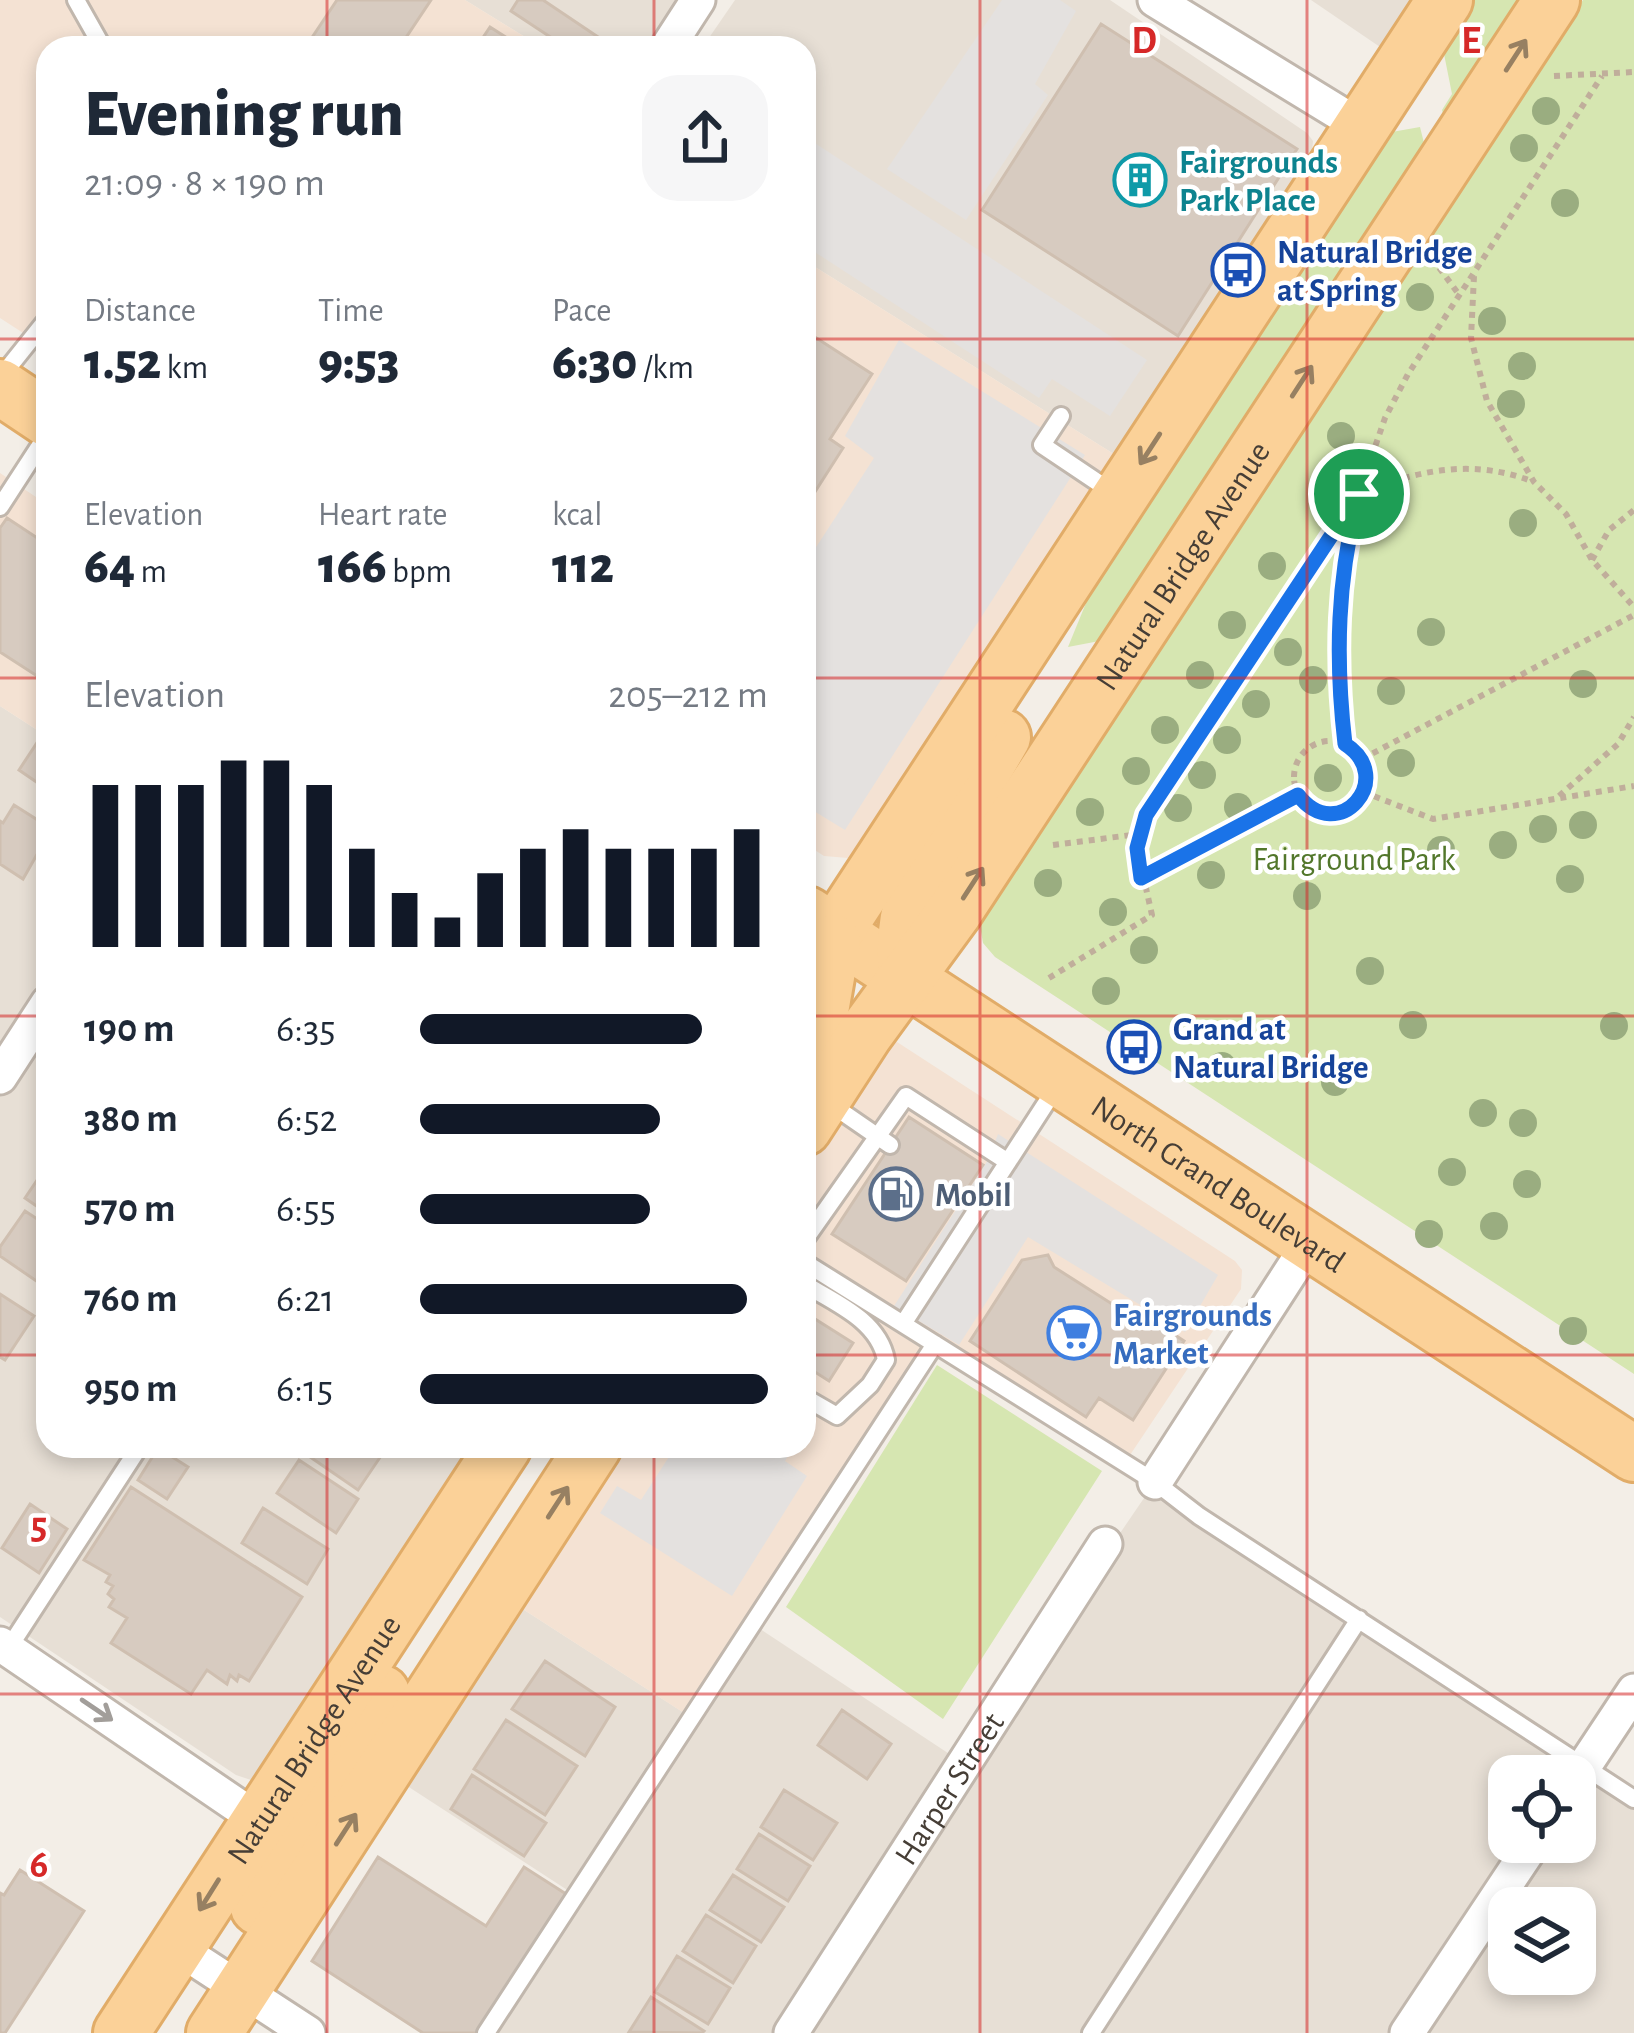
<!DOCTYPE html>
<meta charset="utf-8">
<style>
body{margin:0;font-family:"Alegreya Sans",sans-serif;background:#f6f6f7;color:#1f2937;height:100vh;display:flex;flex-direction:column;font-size:45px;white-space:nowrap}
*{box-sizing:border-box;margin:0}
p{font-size:39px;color:#747a83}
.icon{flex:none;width:66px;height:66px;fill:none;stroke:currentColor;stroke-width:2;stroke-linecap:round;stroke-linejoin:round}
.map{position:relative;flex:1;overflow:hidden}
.side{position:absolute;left:36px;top:36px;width:780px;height:1422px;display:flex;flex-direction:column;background:#fff;border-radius:36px;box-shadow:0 6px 18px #0003}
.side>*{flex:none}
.buttons{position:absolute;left:1488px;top:1755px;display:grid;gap:24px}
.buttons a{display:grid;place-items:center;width:108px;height:108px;border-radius:24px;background:#fff;box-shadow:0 6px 18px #0003;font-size:60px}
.pin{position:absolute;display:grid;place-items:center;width:102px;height:102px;color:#fff;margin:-51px;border:6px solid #fff;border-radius:50%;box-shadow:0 3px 12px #0007}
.round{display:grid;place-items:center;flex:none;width:126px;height:126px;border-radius:36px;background:#f6f6f7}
.head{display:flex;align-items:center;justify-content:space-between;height:204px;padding:0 48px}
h1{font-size:66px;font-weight:800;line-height:90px}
.metrics{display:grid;grid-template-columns:repeat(3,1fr);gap:18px;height:204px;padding:12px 48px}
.metrics div{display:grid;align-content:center}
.metrics b{font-size:51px;font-weight:800}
.metrics small{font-size:33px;font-weight:400}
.metrics p{font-size:33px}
.chart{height:336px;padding:24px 48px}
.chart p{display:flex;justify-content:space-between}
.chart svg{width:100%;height:216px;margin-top:12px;stroke:#111827;stroke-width:6}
ul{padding:0 48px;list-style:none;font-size:39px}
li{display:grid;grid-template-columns:192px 144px 1fr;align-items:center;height:90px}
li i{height:30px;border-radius:15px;background:#111827}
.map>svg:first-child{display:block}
.residential{fill:#e7dfd5;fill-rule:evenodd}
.commercial{fill:#f4e2d3}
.green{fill:#d6e6b1}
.parking{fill:#e4e1df}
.building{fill:#d7cbc0;stroke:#cfbfb0;stroke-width:3}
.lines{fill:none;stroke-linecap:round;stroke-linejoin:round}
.lane-casing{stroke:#c1b7ad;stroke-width:22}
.street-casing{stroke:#c1b7ad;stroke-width:39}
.primary-casing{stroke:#e1ac68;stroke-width:60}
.path{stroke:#c0ae9b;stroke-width:6;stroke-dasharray:6 6;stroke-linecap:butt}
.lane{stroke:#fff;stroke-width:16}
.street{stroke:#fff;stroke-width:33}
.primary{stroke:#fbd198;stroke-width:54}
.tree{fill:#9aad80}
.oneway{stroke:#978062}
.oneway2{stroke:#a29e9a}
.route-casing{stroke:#fff;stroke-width:24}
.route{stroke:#1a73e8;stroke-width:15}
.grid{fill:none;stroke:#d62828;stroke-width:3;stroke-opacity:0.55}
.labels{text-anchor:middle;stroke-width:9;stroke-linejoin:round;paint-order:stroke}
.culture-label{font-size:33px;font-weight:bold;fill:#0d838f;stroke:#fff;text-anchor:start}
.transit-label{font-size:33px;font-weight:bold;fill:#164399;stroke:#fff;text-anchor:start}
.street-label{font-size:33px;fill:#463e36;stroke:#fff}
.park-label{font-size:33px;fill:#52772b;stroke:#fff}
.service-label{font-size:33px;font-weight:bold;fill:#4e5e75;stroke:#fff;text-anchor:start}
.shop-label{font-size:33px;font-weight:bold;fill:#366cbe;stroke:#fff;text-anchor:start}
.grid-label{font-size:39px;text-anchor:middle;font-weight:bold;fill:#d62828;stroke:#fff;stroke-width:9;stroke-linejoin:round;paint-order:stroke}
</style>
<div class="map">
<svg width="1634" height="2033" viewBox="0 0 1634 2033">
<rect width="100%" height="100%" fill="#f3eee7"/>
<path class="residential" d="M 465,0 L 698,0 L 667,48 L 543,48 Z
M 735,0 L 1110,0 L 1307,133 L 1313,141 L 1311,161 L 1117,456 L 804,260 L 804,48 L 702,48 Z
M 1311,0 L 1416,0 L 1383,49 Z
M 0,706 L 48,737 L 48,1446 L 473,1446 L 353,1625 L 266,1772 L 251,1780 L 236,1775 L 0,1617 Z
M 1155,1482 L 1634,1797 L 1634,2033 L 486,2033 L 575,1895 L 398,1780 L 518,1606 L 692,1718 L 754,1625 L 963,1763 ZM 1509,1776 L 1575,1776 L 1575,1842 L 1509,1842 ZM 1509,1908 L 1575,1908 L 1575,1974 L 1509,1974 Z"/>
<path class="commercial" d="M 0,0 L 465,0 L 543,48 L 48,48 L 48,349 L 0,318 Z
M 804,260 L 1117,456 L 858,850 L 848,858 L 824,856 L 804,843 Z
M 0,473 L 48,505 L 48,737 L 0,706 Z
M 897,1042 L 1235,1261 L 1242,1270 L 1241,1289 L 1128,1458 L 804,1255 L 804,1168 L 878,1051 Z
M 804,1275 L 921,1348 L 684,1713 L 518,1606 L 623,1446 L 804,1446 Z"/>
<path class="green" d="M 1465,0 L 1534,0 L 1448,132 L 1442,110 L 1452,94 L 1444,54 L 1433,49 Z
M 1583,0 L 1634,0 L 1634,1374 L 995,957 L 983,943 L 980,926 Z
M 1420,127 L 1425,147 L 1115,638 L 1068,647 L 1113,537 L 1375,135 Z
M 937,1365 L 1102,1471 L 943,1719 L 786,1607 Z"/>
<path class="parking" d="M 1002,0 L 1060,0 L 1076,11 L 1035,84 L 1048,95 L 966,220 L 887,169 Z
M 804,136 L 1147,360 L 1110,416 L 1052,379 L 1039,398 L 804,245 Z
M 899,340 L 1085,455 L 845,830 L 804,805 L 804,556 L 809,558 L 874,458 L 845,436 Z
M 998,1134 L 1218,1275 L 1185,1332 L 1028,1237 L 959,1345 L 894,1306 L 988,1160 Z
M 676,1446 L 794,1446 L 785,1461 L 807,1476 L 732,1596 L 600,1513 L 617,1486 L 641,1500 Z"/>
<path class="building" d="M 337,0 L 431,0 L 399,48 L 305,48 Z
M 518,0 L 543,0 L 598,37 L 591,48 L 567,48 L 511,11 Z
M 1101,24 L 1297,149 L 1178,336 L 982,210 Z
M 490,27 L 523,48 L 476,48 Z
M 804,330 L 872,374 L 830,439 L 843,448 L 804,509 Z
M 7,518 L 48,545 L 48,683 L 0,652 L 0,528 Z
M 42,735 L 48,739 L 48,790 L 19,770 Z
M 14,805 L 47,826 L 48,835 L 23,879 L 0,864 L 0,821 L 3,823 Z
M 909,1117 L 983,1165 L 906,1281 L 832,1234 Z
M 48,1164 L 48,1214 L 25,1198 Z
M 25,1211 L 48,1226 L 48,1289 L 0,1256 L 0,1247 Z
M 1048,1255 L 1054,1267 L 1145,1325 L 1149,1318 L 1184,1341 L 1133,1420 L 1099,1398 L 1086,1417 L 970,1341 L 1022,1260 Z
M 0,1294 L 34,1316 L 5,1360 L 0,1357 Z
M 804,1312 L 853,1343 L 829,1381 L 804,1365 Z
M 307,1446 L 373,1446 L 383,1453 L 358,1490 L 303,1452 Z
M 158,1448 L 188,1467 L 167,1499 L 138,1480 Z
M 299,1460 L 358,1499 L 336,1533 L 277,1493 Z
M 131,1487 L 302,1597 L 249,1681 L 239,1675 L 237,1681 L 230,1675 L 227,1684 L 207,1670 L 191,1694 L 111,1643 L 127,1618 L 109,1607 L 114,1599 L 108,1594 L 113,1586 L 106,1582 L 110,1575 L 84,1560 Z
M 30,1504 L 67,1529 L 39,1573 L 2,1548 Z
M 263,1508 L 328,1549 L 307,1584 L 242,1543 Z
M 545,1661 L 615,1707 L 585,1756 L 512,1709 Z
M 842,1710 L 891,1744 L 867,1779 L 818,1745 Z
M 506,1720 L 577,1766 L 545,1815 L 474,1769 Z
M 472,1775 L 546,1823 L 524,1856 L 451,1809 Z
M 784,1790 L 837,1823 L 813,1860 L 761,1827 Z
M 759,1834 L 810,1866 L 788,1901 L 737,1869 Z
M 378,1857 L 486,1926 L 524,1867 L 566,1894 L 478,2033 L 423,2033 L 312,1961 Z
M 20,1870 L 84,1911 L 5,2033 L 0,2033 L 0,1893 L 4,1895 Z
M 733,1875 L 784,1907 L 761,1942 L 710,1910 Z
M 706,1915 L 756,1946 L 733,1983 L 683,1951 Z
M 677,1956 L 730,1988 L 708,2024 L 655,1992 Z
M 651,1997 L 704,2031 L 702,2033 L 629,2032 Z"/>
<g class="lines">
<g class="lane-casing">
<path id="lane" d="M 76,0 L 103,48
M 0,378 L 48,318
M 1061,416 L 1042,445 L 1112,492
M 0,507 L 48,433
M 829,1103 L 890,1145
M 804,1241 L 906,1096 L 1008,1162
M 804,1262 L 1155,1482 L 1199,1516 L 1634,1799
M 804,1284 C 836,1303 879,1321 886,1360 L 870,1385 L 837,1416 L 804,1397
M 903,1324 L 1059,1083
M 8,1649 L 140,1446
M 486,2033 L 935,1344
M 1091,2033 L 1359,1619"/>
</g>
<g class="street-casing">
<g id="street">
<path d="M 1155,0 L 1362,127"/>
<path d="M 667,48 L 698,0"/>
<path d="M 0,1077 L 48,1003"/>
<path d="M 1155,1482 L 1310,1242"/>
<path d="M 0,1644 L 257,1819"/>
<path d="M 1575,1780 L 1634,1691"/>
<path d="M 176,1947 L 308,2033"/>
<path id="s1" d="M 791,2033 L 1105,1544"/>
<path d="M 1407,2033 L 1534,1842"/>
</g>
</g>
<g class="primary-casing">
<g id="primary">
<path d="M 0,387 L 48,419"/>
<path id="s2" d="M 807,914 L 1634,1454"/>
<path d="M 907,979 C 902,947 905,919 916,888 L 1003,737"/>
<path d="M 804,980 L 1445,0"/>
<path d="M 804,1055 L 820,1017 L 833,942"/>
<path id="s3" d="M 804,1128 L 865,1034 L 955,911 L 1552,0"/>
<path d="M 258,1907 L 260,1896 L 382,1693"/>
<path id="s4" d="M 121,2033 L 504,1446"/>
<path d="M 214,2033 L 594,1446"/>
</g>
</g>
<path class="path" d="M 1554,76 L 1634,72
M 1432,258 L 1460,296
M 1474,276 L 1471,338 L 1487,401 L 1534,482 L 1566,514 L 1592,560 L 1634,607
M 1592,560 L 1609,530 L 1634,510
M1294 777a36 36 0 1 1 72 0a36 36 0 1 1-72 0Z
M 1345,744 C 1335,658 1337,578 1359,493 C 1420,470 1472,458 1534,482
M 1362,759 L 1634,615
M 1363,792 L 1433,819 L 1634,786
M 1559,796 L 1618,744 L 1634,717
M 1053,845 L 1139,834
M 1141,878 L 1297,795
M 1049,978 L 1152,915 L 1137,848 L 1146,815 L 1359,493 L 1385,418 L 1408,374 L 1602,76"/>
<use href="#lane" class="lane"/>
<use href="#street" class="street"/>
<use href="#primary" class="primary"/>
</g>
<g class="tree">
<circle cx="1546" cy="111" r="14"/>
<circle cx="1524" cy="148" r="14"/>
<circle cx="1565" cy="203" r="14"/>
<circle cx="1420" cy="297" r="14"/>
<circle cx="1492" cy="321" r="14"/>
<circle cx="1522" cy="366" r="14"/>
<circle cx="1511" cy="404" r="14"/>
<circle cx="1341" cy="436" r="14"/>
<circle cx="1523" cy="523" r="14"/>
<circle cx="1272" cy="566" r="14"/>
<circle cx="1232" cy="625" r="14"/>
<circle cx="1431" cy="632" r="14"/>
<circle cx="1288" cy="652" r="14"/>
<circle cx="1200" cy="675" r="14"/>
<circle cx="1313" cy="680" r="14"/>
<circle cx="1583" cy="684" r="14"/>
<circle cx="1391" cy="691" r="14"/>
<circle cx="1256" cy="704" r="14"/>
<circle cx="1165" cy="730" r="14"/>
<circle cx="1227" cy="740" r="14"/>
<circle cx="1401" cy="763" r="14"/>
<circle cx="1136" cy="771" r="14"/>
<circle cx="1202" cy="775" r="14"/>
<circle cx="1328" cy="778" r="14"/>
<circle cx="1238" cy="807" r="14"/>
<circle cx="1178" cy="808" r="14"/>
<circle cx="1090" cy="812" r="14"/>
<circle cx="1583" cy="825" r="14"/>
<circle cx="1543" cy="829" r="14"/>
<circle cx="1503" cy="845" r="14"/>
<circle cx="1441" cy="850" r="14"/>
<circle cx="1211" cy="875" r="14"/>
<circle cx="1570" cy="879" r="14"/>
<circle cx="1048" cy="883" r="14"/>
<circle cx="1307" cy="896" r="14"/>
<circle cx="1113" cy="912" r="14"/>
<circle cx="1144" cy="950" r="14"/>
<circle cx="1370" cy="971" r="14"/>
<circle cx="1106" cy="991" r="14"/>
<circle cx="1413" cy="1025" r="14"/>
<circle cx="1614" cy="1026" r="14"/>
<circle cx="1222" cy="1066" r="14"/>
<circle cx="1335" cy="1082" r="14"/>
<circle cx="1483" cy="1113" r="14"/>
<circle cx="1523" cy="1123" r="14"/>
<circle cx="1452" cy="1172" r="14"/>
<circle cx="1527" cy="1184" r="14"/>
<circle cx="1494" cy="1226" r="14"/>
<circle cx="1429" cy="1234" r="14"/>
<circle cx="1573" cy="1331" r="14"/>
</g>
<defs><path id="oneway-shaft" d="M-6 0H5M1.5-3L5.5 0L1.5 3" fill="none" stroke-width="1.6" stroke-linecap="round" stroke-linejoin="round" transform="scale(3)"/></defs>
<g class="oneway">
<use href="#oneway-shaft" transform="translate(1516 55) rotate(-57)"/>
<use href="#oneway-shaft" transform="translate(1302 381) rotate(-57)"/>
<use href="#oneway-shaft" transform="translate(1150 449) rotate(123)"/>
<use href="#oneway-shaft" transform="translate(973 883) rotate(-57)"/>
<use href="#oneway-shaft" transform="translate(558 1502) rotate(-57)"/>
<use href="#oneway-shaft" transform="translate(346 1829) rotate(-57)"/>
<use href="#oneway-shaft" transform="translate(209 1895) rotate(122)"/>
</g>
<use class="oneway2" href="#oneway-shaft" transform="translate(97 1710) rotate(34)"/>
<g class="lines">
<g class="route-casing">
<path id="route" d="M 1359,494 C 1337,578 1335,658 1345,744 C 1398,778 1338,847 1298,795 L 1141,878 L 1137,848 L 1146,815 Z"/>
</g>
<use href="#route" class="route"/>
</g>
<path class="grid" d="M 327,0 L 327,48M 654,0 L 654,48M 980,0 L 980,2033M 1307,0 L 1307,2033M 0,339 L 48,339M 804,339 L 1634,339M 0,678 L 48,678M 804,678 L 1634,678M 0,1016 L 48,1016M 804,1016 L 1634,1016M 0,1355 L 48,1355M 804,1355 L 1634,1355M 327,1446 L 327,2033M 654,1446 L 654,2033M 0,1694 L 1634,1694"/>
<defs>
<g id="building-ring" transform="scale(2.7)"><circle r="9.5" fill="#fff" stroke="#0f9aa8" stroke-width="1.5"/><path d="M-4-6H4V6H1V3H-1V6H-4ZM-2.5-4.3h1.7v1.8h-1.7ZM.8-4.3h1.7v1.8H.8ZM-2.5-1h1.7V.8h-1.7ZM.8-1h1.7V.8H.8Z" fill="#0f9aa8"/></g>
<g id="bus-ring" transform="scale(2.7)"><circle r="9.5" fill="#fff" stroke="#1a4fb4" stroke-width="1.5"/><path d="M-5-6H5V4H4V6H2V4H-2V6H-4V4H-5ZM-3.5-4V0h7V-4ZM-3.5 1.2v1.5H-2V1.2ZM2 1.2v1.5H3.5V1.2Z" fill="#1a4fb4"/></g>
<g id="fuel-ring" transform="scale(2.7)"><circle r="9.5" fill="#fff" stroke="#5c6f8a" stroke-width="1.5"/><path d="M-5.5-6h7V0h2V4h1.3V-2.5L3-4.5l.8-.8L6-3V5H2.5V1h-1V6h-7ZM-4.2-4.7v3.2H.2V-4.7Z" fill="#5c6f8a"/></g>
<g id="supermarket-ring" transform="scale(2.7)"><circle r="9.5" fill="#fff" stroke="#3f7fe0" stroke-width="1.5"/><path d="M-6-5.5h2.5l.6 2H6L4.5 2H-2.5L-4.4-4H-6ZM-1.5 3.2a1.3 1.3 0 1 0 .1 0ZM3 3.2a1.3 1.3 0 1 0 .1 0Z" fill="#3f7fe0"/></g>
</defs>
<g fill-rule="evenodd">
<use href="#building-ring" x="1140" y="180"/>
<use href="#bus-ring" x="1238" y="270"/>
<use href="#bus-ring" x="1134" y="1047"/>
<use href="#fuel-ring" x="896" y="1194"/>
<use href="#supermarket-ring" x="1074" y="1333"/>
</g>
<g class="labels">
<g class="culture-label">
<text x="1179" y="173">Fairgrounds<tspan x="1179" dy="38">Park Place</tspan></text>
</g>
<g class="transit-label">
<text x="1277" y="263">Natural Bridge<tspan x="1277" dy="38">at Spring</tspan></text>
<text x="1173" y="1040">Grand at<tspan x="1173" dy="38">Natural Bridge</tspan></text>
</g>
<g class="street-label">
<text dy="12" stroke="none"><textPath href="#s3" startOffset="678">Natural Bridge Avenue</textPath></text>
<text dy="12" stroke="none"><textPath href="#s2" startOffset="492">North Grand Boulevard</textPath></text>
<text dy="12" stroke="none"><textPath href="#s4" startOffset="351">Natural Bridge Avenue</textPath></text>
<text dy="12" stroke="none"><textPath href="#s1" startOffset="291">Harper Street</textPath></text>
</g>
<g class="park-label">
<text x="1354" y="870">Fairground Park</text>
</g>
<g class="service-label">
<text x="935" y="1206">Mobil</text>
</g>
<g class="shop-label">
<text x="1113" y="1326">Fairgrounds<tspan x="1113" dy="38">Market</tspan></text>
</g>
</g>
<g class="grid-label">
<text x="1144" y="53">D</text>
<text x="1471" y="53">E</text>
<text x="39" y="1538">5</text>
<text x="39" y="1877">6</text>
</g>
</svg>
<div class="buttons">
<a><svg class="icon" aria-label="locate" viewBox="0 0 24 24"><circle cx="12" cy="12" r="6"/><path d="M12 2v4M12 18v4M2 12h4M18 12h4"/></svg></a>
<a><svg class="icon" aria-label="layers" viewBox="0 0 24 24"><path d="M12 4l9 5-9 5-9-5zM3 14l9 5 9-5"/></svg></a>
</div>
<div class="pin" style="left:1359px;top:494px;background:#1e9e55"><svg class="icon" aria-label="arrive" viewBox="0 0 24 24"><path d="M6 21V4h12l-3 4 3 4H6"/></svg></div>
<section class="side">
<div class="head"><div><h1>Evening run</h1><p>21:09 · 8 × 190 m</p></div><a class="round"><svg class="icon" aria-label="share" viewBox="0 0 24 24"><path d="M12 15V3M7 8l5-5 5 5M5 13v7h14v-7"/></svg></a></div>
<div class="metrics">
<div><p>Distance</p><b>1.52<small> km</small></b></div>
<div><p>Time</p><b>9:53</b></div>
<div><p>Pace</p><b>6:30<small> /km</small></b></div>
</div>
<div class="metrics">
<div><p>Elevation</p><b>64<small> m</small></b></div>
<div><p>Heart rate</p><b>166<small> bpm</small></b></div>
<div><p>kcal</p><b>112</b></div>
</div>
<div class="chart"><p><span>Elevation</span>205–212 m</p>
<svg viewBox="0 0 160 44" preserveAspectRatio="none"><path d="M5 44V11M15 44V11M25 44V11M35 44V6M45 44V6M55 44V11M65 44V24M75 44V33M85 44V38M95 44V29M105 44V24M115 44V20M125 44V24M135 44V24M145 44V24M155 44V20"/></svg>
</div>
<ul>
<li><b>190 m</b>6:35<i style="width:81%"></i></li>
<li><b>380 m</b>6:52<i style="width:69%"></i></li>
<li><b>570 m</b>6:55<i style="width:66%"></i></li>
<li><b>760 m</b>6:21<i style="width:94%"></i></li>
<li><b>950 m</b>6:15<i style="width:100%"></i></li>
</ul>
</section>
</div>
